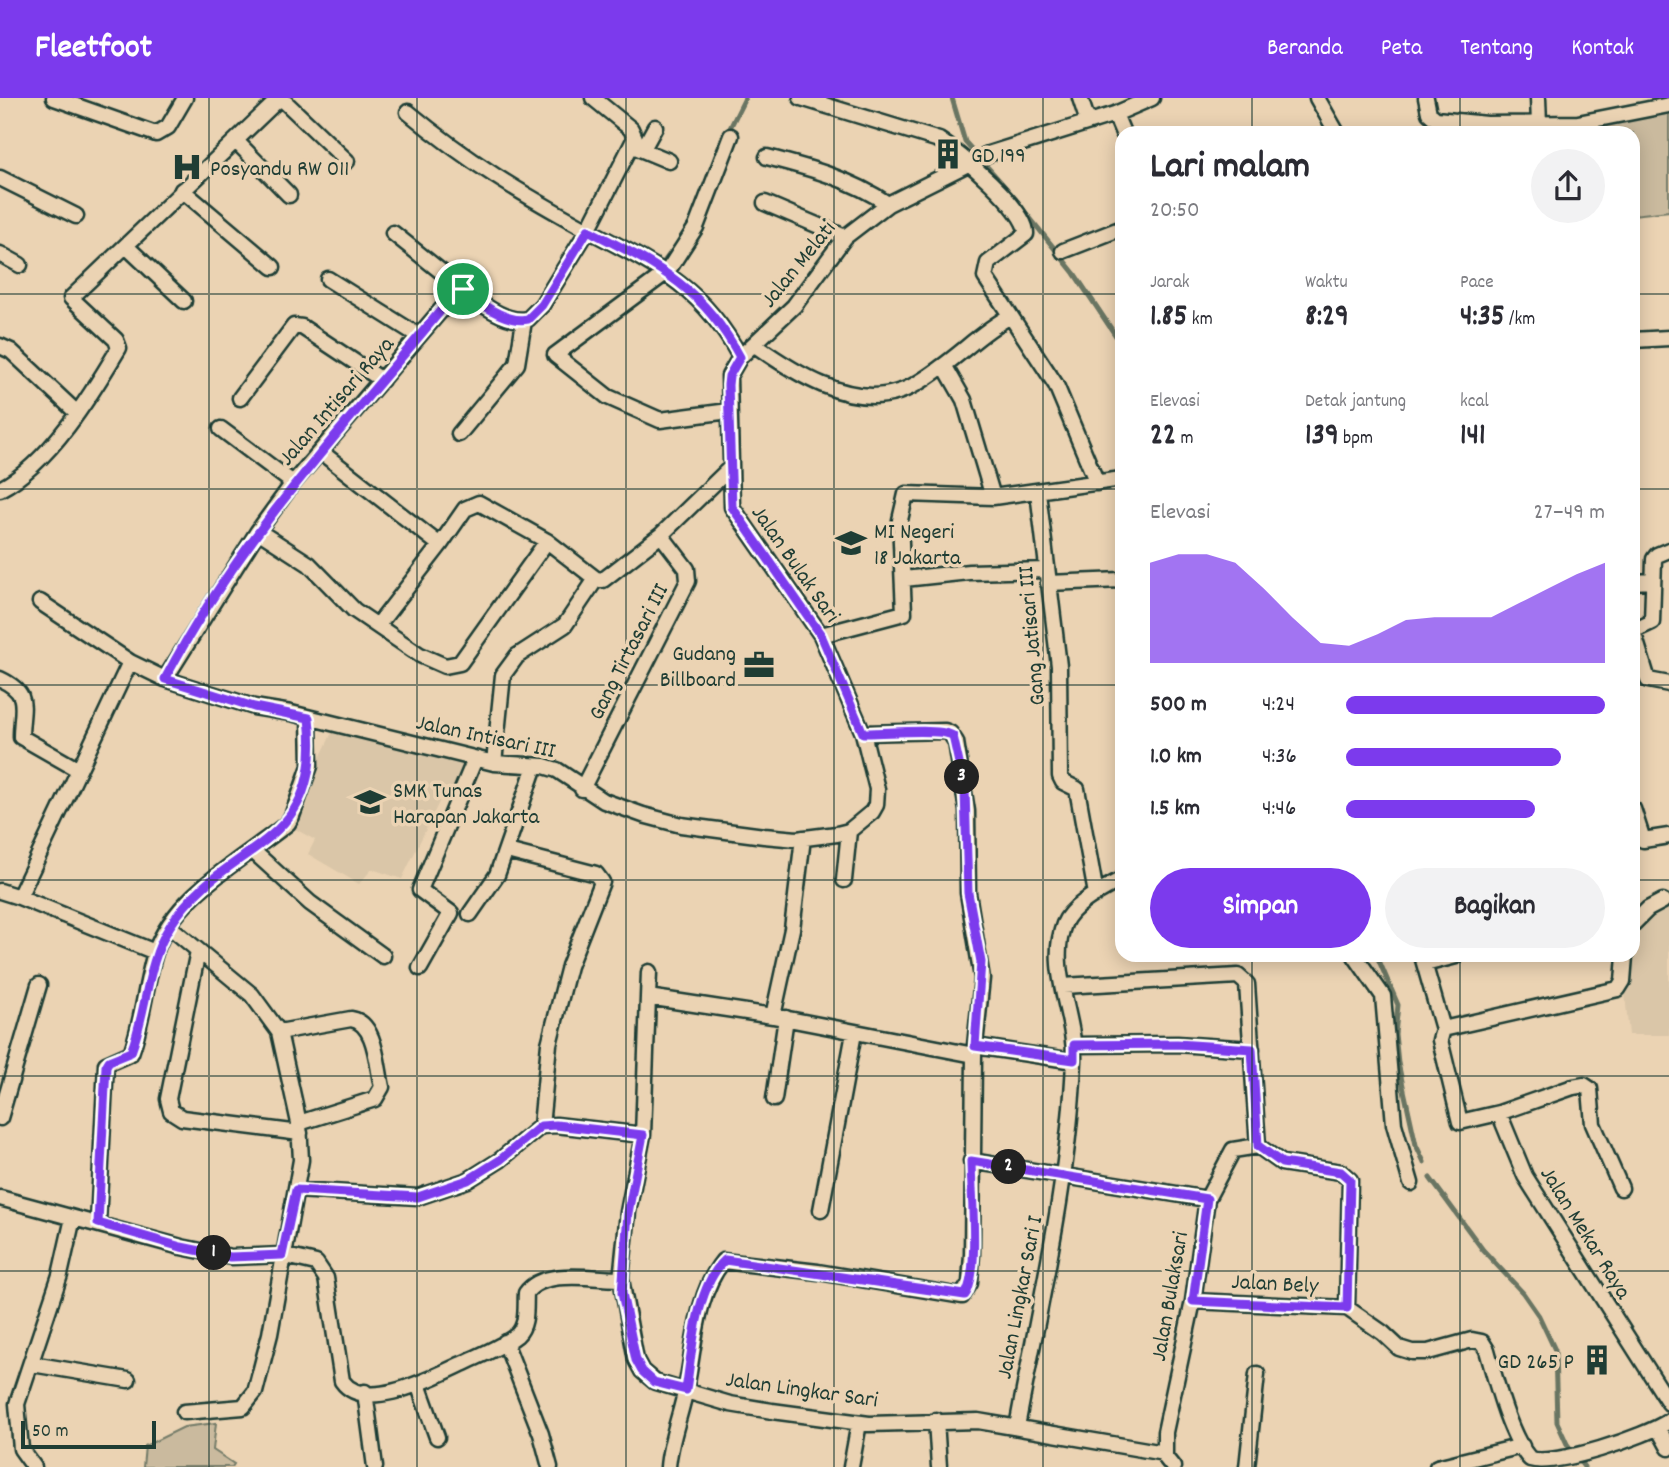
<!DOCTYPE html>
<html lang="id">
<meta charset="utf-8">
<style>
body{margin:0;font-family:Dekko,sans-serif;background:#f2f2f3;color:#2b2b33;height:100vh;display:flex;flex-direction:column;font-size:26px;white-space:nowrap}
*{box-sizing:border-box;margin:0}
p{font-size:23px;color:#7c7c81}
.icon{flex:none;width:38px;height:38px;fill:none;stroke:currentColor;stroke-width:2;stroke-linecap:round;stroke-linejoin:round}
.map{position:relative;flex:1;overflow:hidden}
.side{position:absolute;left:1115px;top:28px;width:525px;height:836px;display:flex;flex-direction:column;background:#fff;border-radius:21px;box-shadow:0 4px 18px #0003}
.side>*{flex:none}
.scale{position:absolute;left:21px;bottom:18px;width:135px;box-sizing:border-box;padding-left:7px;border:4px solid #1f3d34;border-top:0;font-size:19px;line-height:24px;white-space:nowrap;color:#1f3d34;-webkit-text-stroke:5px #ebd3b3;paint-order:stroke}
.pin{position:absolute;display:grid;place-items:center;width:60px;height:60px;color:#fff;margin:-30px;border:4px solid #fff;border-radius:50%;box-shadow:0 2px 7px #0007}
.km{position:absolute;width:35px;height:35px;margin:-18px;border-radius:50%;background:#222;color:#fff;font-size:19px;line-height:35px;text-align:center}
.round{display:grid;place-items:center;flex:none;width:74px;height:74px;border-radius:37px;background:#f2f2f3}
.summary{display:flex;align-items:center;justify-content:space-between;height:119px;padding:0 35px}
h1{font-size:38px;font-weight:700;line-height:52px}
.figures{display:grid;grid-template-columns:repeat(3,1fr);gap:10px;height:119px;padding:7px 35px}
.figures div{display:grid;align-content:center}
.figures b{font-size:30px;font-weight:700}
.figures small{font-size:19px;font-weight:400}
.figures p{font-size:19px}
.chart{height:196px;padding:14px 35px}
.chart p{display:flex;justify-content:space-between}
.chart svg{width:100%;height:126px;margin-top:7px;fill:#7c3aed;opacity:.7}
.cta{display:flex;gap:14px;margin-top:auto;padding:14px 35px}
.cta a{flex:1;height:80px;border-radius:42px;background:#7c3aed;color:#fff;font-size:28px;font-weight:700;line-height:80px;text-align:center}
.cta a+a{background:#f2f2f3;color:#2b2b33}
ul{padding:0 35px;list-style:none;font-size:23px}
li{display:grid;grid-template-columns:112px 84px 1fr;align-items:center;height:52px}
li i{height:18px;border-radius:9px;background:#7c3aed}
header{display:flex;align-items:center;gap:42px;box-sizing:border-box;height:98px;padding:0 35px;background:#7c3aed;color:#fff}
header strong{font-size:33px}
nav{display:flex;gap:38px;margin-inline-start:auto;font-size:24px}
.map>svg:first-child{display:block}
.built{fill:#dac6a8}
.grass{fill:#caba9e;stroke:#747c69;stroke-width:2}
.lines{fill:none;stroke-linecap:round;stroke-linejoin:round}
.stream{stroke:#697462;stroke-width:5}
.minor-casing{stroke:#1f3d34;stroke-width:19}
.minor{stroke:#ebd3b3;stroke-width:14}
.route-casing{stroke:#fff;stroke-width:14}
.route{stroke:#7c3aed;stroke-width:9}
.grid{fill:none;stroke:#1f3d34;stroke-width:2;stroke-opacity:0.55}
.labels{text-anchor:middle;stroke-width:7;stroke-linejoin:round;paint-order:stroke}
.poi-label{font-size:23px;fill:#1f3d34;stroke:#ebd3b3;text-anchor:start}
.street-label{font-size:23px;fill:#1f3d34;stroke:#ebd3b3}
</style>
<header>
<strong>Fleetfoot</strong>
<nav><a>Beranda</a><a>Peta</a><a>Tentang</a><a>Kontak</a></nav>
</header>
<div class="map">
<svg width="1669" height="1369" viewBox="0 0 1669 1369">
<rect width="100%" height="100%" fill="#ebd3b3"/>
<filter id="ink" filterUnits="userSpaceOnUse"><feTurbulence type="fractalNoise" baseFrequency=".0143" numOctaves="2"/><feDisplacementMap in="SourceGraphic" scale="14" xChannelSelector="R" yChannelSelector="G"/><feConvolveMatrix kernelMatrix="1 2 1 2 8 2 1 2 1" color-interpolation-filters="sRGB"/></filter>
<g filter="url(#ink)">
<path class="built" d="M 339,620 L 474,664 L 459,705 L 440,702 L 402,781 L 372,771 L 359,786 L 308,756 L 315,742 L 288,727 Z
M 1669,807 L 1669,937 L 1629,937 L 1625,896 L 1636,833 L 1649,815 Z"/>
<path class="grass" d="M 1669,13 L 1669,113 L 1633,117 L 1633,35 L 1600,35 L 1599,29 Z
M 216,1325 L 213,1352 L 234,1366 L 232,1369 L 143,1369 L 145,1348 L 184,1329 Z"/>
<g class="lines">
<path class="stream" d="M 952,0 L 965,44 L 1006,90
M 727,36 L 745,0
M 1014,100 L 1074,175 L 1122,247
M 660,169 L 675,149
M 1377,858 L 1398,907 L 1395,936 L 1398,965 L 1416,1047 L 1424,1064
M 1430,1080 L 1483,1152 L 1523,1195 L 1539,1218 L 1555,1252 L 1557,1324 L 1567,1346 L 1584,1369"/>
<g class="minor-casing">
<path id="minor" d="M 54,0 L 156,36 L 168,29 L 185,0
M 281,0 L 347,63
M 593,0 L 631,31 L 635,40 L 588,132 C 655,167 703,189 740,259
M 801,0 L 939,42 C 959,55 1028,112 1026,136 L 988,165 L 985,179 L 1056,287 L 1097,385
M 1080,0 L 1088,24
M 1317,0 L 1337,35
M 1426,0 L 1429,15 L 1436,21 L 1487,26 L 1578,25 L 1669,7
M 1538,0 L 1539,26
M 1115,16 L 1123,35
M 236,43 L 289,97
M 633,48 L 669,63
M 643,51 L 655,29
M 767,59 C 810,70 851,81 888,106
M 0,80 L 76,118
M 182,92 L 273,169
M 765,105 L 845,139
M 393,135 L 463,191
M 126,148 L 184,203
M 1063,153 L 1122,130
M 0,156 L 20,167
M 328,181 L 419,238
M 1633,242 L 1669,240
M 755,247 C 793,274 849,310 898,294 C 912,290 928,279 940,270 C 963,254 984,232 1009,219
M 0,248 L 11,253 L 76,314
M 944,267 L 964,302 L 993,399
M 240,300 L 294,228 L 302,229 L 382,282
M 729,313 L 660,322 L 608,299 L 555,257 L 667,174 L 696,129 L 731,38
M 221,331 L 293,385
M 459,336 L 517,266 L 524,223
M 321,354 L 440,447 L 465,411 L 479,405 L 547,443 L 596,481 L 603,482 L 661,437 L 730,370
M 0,391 C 49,366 91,297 119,250 L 116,242 L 71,200 L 280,0
M 1038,394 L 1059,568 L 1060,678 L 1063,684 L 1077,691 L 1096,796
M 258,433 L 309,466 L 354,512 L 420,557 L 445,568 L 460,565 L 547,443
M 904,481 L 969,474 L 1047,472
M 1633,484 L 1652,483
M 1048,485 L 1122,482
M 40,504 L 130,564
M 378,527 L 440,447
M 1633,533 L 1652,524 L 1654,461 L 1657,457 L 1669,452
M 1633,533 L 1648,582 L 1669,586
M 821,537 L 904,515 L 900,422 L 906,396 L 993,399 L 1122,381
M 0,581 C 32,596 21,609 21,639 L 77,671
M 165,581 L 254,609 L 291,615 L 494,665 L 544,668 L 557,672 L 604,703 L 643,717 L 681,727 L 764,738 L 797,741 L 837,736 L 849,733 L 872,714 L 876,707 L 877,691 L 863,635
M 494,665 L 503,577 L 517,558 L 565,527 L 596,481
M 582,691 L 688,483 L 687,471 L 661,437
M 1633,711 L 1643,742 L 1669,738
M 253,753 L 310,805 L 383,858
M 507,753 L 596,776 L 602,784 L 569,868 L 549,946 L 541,1028
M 844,782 L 849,733
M 0,793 L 19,799 L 130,564 L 165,581 L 258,433 L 293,385 L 442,211 L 463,191 C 478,204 506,226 528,221 L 542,207 L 588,132 C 522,96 467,63 408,14
M 19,799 L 155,854
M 470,816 L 497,777 L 535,668
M 1633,826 L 1648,811 L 1663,803
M 170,829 L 252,897 L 279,934 L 299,1025 L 301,1062 L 270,1236 L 255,1294 L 243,1309 L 184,1314
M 198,853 L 168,1001 L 171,1013 L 182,1020 L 300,1035
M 1355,858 L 1383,898 L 1394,1026 L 1411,1085
M 1422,858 L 1443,931 L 1440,942 L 1460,1024 L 1499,1015 L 1525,1078 L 1669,1305
M 1425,866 L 1456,858
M 420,870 L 451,815 L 420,792 L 475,661
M 1063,888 L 1238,878 L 1247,886 L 1258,1048 L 1233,1052 L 1207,1101 L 1193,1203 L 1165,1334 L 1165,1359 L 1173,1369
M 648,899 L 649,874
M 773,918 L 792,831 L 803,740
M 1443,931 L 1618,891 L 1623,883 L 1625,858
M 279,934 L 351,921 C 376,924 377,968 382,989 L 375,1001 L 299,1025
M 1074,947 L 1177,946 L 1252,951
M 975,948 L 1074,963
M 974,957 L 773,918 L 648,899 L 643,1037 L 628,1114 L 621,1181 L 636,1262 L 642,1273 L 655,1284 L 730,1306 L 772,1313 L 869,1326 L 978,1323 L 1164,1355
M 774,1001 L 786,920
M 1499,1015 L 1573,989 L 1584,987 L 1590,991 L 1593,1026 L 1621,1090
M 0,1020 L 39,887
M 1258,1048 L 1282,1065 L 1341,1074 L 1350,1082 L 1347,1210
M 971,1063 L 1207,1101
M 296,1092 L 418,1099 L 468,1082 L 500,1062 L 541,1028 L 556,1027 L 643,1037
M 0,1100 L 181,1149 L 231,1159 L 282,1157 L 316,1165 L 326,1180 L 342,1283 C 366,1317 437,1277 464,1265 C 481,1257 502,1249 517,1237 C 528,1227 525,1209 526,1195 C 543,1170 595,1181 621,1181
M 821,1112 L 854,935
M 98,1125 L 106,966 L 131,955 C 143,922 145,888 155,855 C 175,796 242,762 288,725 L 292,718 L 310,668 L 309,620
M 1193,1203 L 1347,1210 L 1383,1235 L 1399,1250 L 1412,1254 L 1428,1254 L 1472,1242 L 1482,1244 L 1487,1252 C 1495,1280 1510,1340 1530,1361 C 1555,1369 1645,1339 1669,1323
M 505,1244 L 541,1336 L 550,1369
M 32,1266 L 128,1282
M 418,1286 L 437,1339
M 365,1294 L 375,1369
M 936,1322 L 939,1369
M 1017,1329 C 1039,1208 1069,1086 1074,963 C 1076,919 1047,870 1064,826 C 1072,806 1104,791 1122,781
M 1658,1330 L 1669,1350
M 34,1369 L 21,1351 L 17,1306 L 60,1177 L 73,1120
M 668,1369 C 670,1342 681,1317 686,1290 C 695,1248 695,1198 723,1163 L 818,1174 L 962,1198 L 970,1185 L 972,1156 L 974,957 L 982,880 L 968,795 L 967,713 L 956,644 L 950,635 L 945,633 L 863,635 L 821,537 L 732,409 L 729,278 L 740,259 L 794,208 L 845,139 L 888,106 L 988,56 L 1115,16 L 1152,0
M 851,1369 L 859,1325
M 1247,1369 L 1257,1276
M 1437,1369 L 1522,1348"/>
</g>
<use href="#minor" class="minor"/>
</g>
</g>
<g class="lines" filter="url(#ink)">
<g class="route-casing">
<path id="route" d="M 588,132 C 656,167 702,188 740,259 L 729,278 L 728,287 L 732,409 L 821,537 L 863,635 C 881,636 943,629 953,638 L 965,692 L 968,795 L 981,864 L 975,948 L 1074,962 L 1074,947 L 1177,946 L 1252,951 L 1258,1048 L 1282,1065 L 1341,1074 L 1350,1082 L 1347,1210 L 1193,1203 L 1207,1101 L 971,1063 C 971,1092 980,1176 965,1197 L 725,1162 C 696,1188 692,1254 686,1292 L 654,1284 L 642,1273 L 636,1262 L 622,1195 L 628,1115 L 643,1037 L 556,1027 L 541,1028 L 500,1062 L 468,1082 L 418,1099 L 296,1092 L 282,1157 L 230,1159 L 181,1149 L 98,1125 L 106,968 L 109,963 L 131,954 C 147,913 146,866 170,828 C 224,741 325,755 309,620 L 254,609 L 165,581 C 237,443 343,330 442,211 L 463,191 C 478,204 506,226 528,221 L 542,207 Z"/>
</g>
<use href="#route" class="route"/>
</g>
<path class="grid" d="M 209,0 L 209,1369M 417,0 L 417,1369M 626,0 L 626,1369M 834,0 L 834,1369M 1043,0 L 1043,1369M 1252,0 L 1252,35M 1460,0 L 1460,35M 0,196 L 1122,196M 1633,196 L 1669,196M 0,391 L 1122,391M 1633,391 L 1669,391M 0,587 L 1122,587M 1633,587 L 1669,587M 0,782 L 1122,782M 1633,782 L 1669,782M 1252,858 L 1252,1369M 1460,858 L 1460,1369M 0,978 L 1669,978M 0,1173 L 1669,1173"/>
<defs>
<g id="building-bare" transform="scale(2.415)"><path d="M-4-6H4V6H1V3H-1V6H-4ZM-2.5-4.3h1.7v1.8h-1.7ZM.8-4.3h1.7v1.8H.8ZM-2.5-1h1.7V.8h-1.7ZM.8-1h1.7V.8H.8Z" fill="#1f3d34" stroke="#ebd3b3" stroke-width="2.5" paint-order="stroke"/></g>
<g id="hospital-bare" transform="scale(2.415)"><path d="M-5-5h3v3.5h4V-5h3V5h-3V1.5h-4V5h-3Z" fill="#1f3d34" stroke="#ebd3b3" stroke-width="2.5" paint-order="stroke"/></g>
<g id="school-bare" transform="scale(2.415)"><path d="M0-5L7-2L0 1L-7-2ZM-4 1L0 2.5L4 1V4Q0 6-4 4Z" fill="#1f3d34" stroke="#ebd3b3" stroke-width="2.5" paint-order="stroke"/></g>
<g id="office-bare" transform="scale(2.415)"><path d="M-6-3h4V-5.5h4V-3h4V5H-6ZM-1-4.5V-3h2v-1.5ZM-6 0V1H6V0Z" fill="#1f3d34" stroke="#ebd3b3" stroke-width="2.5" paint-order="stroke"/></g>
</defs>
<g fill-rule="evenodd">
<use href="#building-bare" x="948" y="56"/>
<use href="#hospital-bare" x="187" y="69"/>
<use href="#school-bare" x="851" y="445"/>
<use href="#office-bare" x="759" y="567"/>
<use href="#school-bare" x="370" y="704"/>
<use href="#building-bare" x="1597" y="1262"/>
</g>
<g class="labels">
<g class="poi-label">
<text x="971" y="64">GD 199</text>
<text x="210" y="77">Posyandu RW 011</text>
<text x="874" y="440">MI Negeri<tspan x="874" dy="26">18 Jakarta</tspan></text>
<text x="736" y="562" text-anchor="end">Gudang<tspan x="736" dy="26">Billboard</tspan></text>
<text x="393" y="699">SMK Tunas<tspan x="393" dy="26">Harapan Jakarta</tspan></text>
<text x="1574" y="1270" text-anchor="end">GD 265 P</text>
</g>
<g class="street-label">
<text transform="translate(797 165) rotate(-51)" y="8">Jalan Melati</text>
<text transform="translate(335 302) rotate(-49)" y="8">Jalan Intisari Raya</text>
<text transform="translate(797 465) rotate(55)" y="8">Jalan Bulak Sari</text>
<text transform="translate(1030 538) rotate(-95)" y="8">Gang Jatisari III</text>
<text transform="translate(627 553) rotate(-63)" y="8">Gang Tirtasari III</text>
<text transform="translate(486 637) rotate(12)" y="8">Jalan Intisari III</text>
<text transform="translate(1587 1134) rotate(58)" y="8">Jalan Mekar Raya</text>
<text transform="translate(1275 1184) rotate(3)" y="8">Jalan Bely</text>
<text transform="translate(1168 1198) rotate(-80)" y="8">Jalan Bulaksari</text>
<text transform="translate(1018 1199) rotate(-79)" y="8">Jalan Lingkar Sari I</text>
<text transform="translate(802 1290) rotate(8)" y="8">Jalan Lingkar Sari</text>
</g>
</g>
</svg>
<div class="scale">50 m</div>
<div class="pin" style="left:463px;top:191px;background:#1e9e55"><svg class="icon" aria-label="arrive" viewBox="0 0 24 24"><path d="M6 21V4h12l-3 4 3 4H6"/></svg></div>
<b class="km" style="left:214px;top:1155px">1</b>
<b class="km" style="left:1009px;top:1069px">2</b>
<b class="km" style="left:962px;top:679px">3</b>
<section class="side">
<div class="summary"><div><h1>Lari malam</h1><p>20:50</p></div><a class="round"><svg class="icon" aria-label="share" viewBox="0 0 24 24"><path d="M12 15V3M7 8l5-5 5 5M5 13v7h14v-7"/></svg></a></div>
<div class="figures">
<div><p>Jarak</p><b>1.85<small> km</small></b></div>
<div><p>Waktu</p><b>8:29</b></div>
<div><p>Pace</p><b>4:35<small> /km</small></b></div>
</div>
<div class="figures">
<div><p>Elevasi</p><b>22<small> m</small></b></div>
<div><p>Detak jantung</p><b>139<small> bpm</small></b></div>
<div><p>kcal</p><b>141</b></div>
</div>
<div class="chart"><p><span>Elevasi</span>27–49 m</p>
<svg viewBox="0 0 160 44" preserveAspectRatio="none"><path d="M0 44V9L10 6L20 6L30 9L40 18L50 28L60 37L70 38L80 34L90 29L100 28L110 28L120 28L130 23L140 18L150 13L160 9V44z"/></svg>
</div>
<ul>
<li><b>500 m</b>4:24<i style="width:100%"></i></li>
<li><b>1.0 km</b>4:36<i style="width:83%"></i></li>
<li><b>1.5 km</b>4:46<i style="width:73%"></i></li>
</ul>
<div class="cta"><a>Simpan</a><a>Bagikan</a></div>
</section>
</div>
